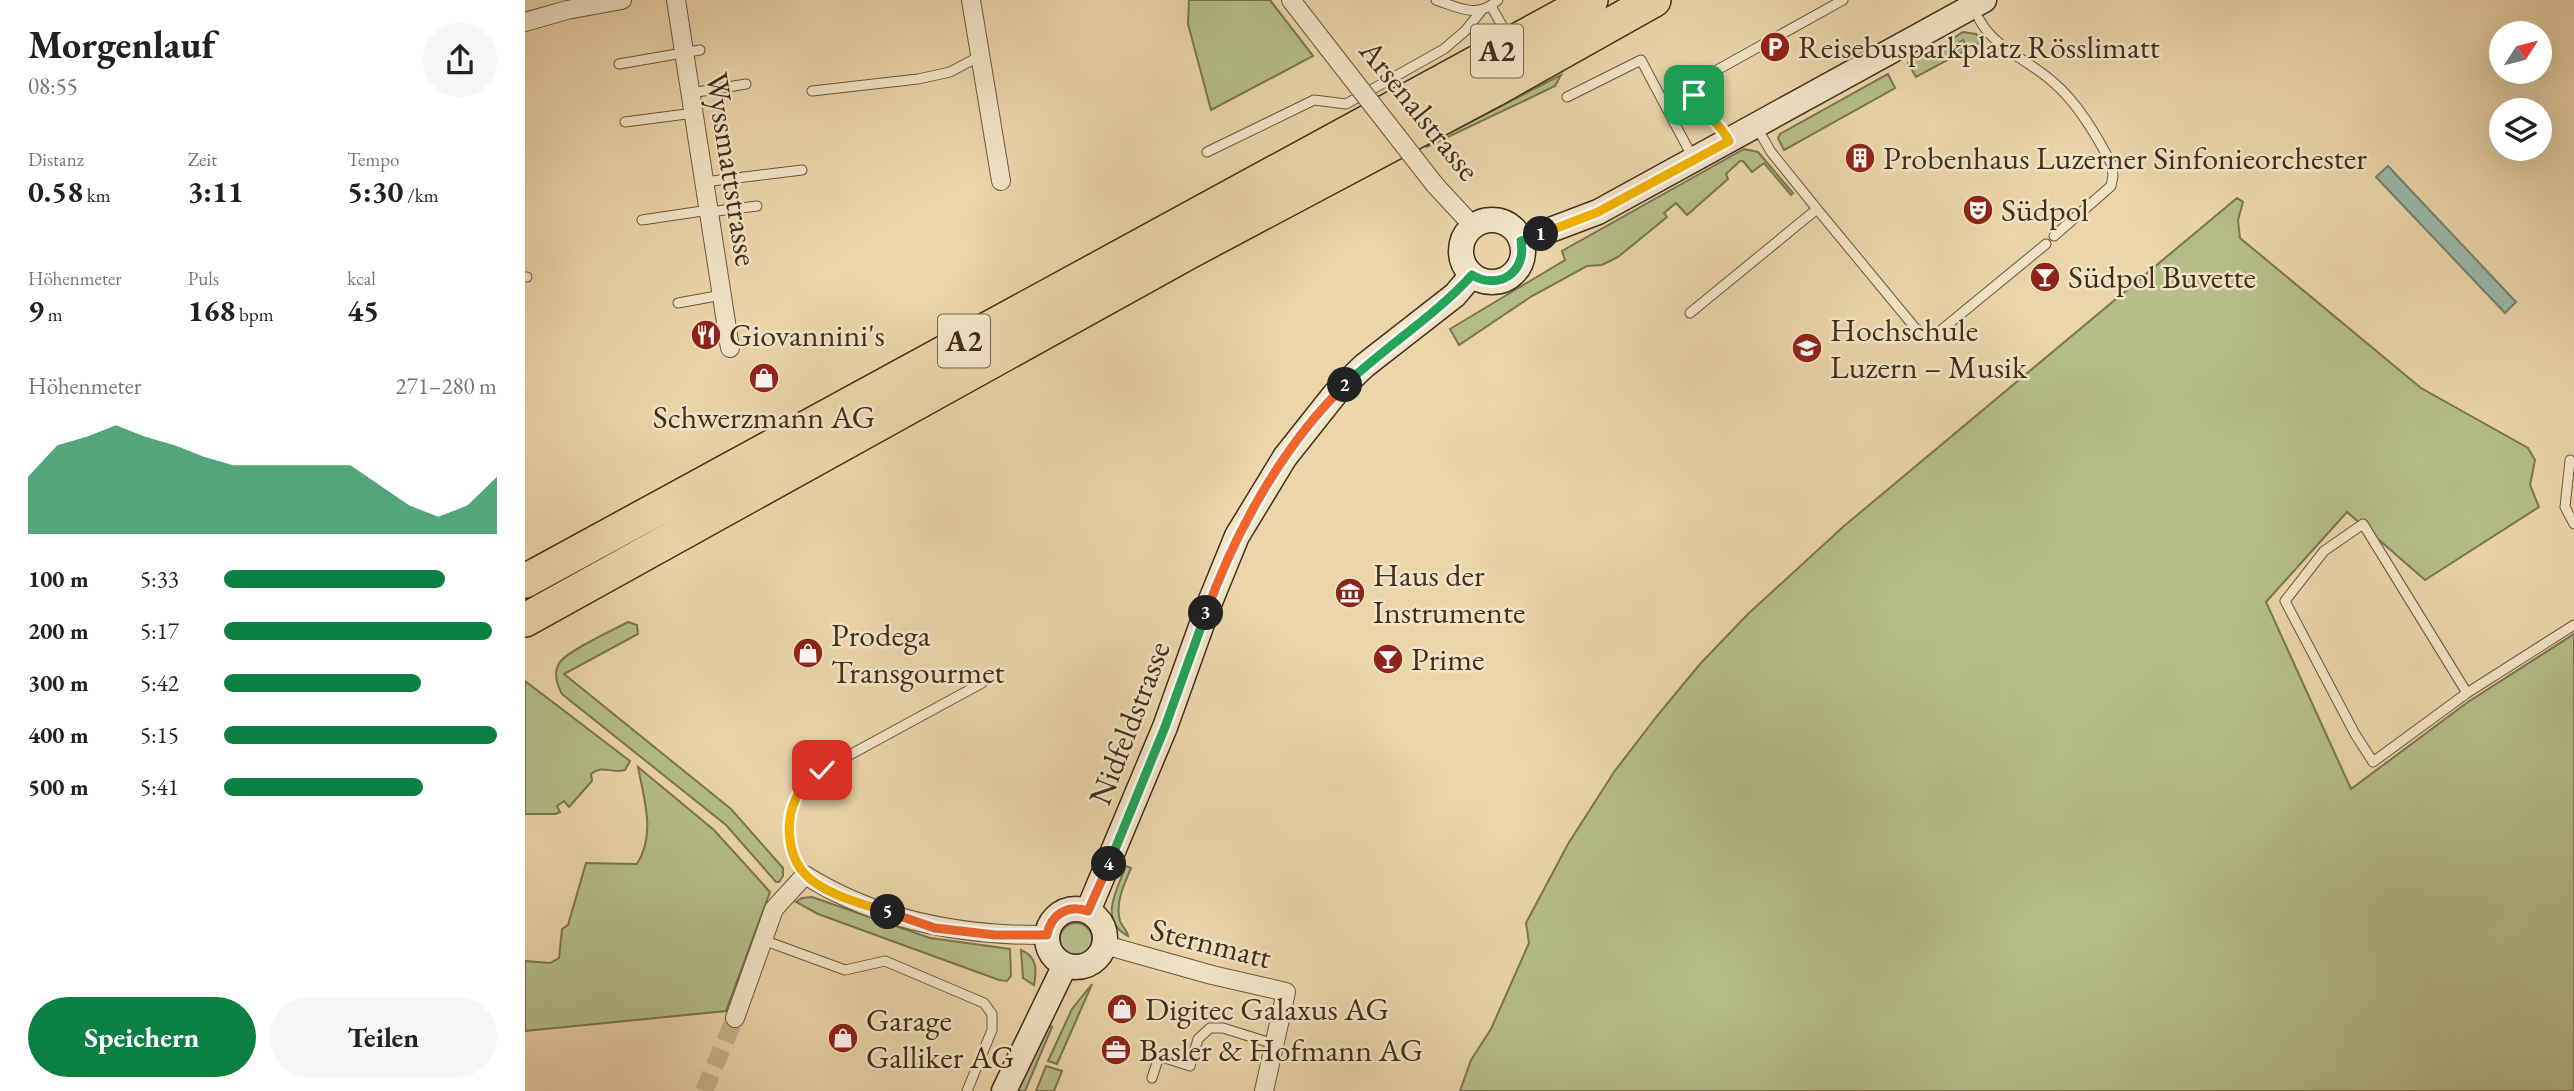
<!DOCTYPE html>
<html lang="de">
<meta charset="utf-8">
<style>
body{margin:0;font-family:"EB Garamond",serif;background:#f6f6f6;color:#202124;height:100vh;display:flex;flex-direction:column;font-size:26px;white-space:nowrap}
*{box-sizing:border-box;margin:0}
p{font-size:23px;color:#757577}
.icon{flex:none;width:38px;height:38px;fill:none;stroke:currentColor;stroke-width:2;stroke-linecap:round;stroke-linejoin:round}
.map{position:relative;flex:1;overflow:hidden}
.sheet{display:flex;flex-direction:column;background:#fff;width:525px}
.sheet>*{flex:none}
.needle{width:46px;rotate:54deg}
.controls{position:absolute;left:1964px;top:21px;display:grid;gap:14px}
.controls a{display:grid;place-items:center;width:63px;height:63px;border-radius:50%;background:#fff;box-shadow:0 7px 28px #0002;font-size:35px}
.pin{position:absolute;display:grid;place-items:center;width:60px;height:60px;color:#fff;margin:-30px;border-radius:14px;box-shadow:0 4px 10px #0006}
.km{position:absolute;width:35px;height:35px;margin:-18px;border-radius:50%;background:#222;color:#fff;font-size:19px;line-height:35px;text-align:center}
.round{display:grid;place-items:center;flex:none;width:74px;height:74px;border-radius:37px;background:#f6f6f6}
.headline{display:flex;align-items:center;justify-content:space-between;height:119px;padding:0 28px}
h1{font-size:38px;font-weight:700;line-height:52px}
.figures{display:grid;grid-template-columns:repeat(3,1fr);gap:10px;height:119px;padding:7px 28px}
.figures div{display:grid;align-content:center}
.figures b{font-size:30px;font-weight:700}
.figures small{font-size:19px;font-weight:400}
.figures p{font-size:19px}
.chart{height:196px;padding:14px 28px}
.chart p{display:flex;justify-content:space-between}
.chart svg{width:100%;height:126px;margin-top:7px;fill:#0b8043;opacity:.7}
.cta{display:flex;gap:14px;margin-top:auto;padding:14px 28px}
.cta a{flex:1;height:80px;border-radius:42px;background:#0b8043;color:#fff;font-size:28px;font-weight:700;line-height:80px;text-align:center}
.cta a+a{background:#f6f6f6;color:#202124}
ul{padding:0 28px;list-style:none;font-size:23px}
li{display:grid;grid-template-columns:112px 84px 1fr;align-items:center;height:52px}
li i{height:18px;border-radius:9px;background:#0b8043}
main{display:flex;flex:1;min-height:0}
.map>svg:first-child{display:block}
.green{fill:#b5be8a;stroke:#7b7654;stroke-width:2}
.water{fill:#98b9aa;stroke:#758172;stroke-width:2}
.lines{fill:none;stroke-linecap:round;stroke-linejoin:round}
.street-tunnel{stroke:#c9b48d;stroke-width:18;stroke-dasharray:18 9;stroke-linecap:butt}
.lane-casing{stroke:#6c5840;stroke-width:11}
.street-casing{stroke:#6c5840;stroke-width:20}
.secondary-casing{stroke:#412e1d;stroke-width:27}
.highway-casing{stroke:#412e1d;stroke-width:36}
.lane{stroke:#f2e4c7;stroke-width:9}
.street{stroke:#f2e4c7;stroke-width:18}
.secondary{stroke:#f2e4c7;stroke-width:24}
.highway{stroke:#ebd5a9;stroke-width:33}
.street-bridge-casing{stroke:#6c5840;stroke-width:20;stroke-linecap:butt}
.street-bridge{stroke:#f2e4c7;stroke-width:18}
.split-1-casing{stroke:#fff;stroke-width:14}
.split-2-casing{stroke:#fff;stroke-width:14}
.split-3-casing{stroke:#fff;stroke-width:14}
.split-4-casing{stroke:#fff;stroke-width:14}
.split-5-casing{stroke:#fff;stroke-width:14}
.split-6-casing{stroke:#fff;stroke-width:14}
.split-1{stroke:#f5b400;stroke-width:9}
.split-2{stroke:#22a559;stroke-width:9}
.split-3{stroke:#f0652b;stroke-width:9}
.split-4{stroke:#22a559;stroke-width:9}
.split-5{stroke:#f0652b;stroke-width:9}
.split-6{stroke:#f5b400;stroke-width:9}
.labels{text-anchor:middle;stroke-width:5;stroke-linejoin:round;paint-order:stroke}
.shield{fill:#f2e4c7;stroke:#766550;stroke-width:2}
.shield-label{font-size:30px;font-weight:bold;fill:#412e1d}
.poi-label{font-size:32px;fill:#412e1d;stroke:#f2e4c7;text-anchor:start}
.street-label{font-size:32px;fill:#412e1d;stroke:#f2e4c7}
</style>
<main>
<section class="sheet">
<div class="headline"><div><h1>Morgenlauf</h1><p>08:55</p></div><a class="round"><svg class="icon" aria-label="share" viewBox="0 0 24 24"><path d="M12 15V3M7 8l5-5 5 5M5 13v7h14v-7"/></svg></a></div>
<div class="figures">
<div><p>Distanz</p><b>0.58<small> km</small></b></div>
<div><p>Zeit</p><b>3:11</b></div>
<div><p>Tempo</p><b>5:30<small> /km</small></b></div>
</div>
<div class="figures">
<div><p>Höhenmeter</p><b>9<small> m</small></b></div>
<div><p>Puls</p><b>168<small> bpm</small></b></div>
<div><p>kcal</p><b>45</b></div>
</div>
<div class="chart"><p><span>Höhenmeter</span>271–280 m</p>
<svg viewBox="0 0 160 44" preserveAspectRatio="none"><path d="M0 44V24L10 13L20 10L30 6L40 10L50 13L60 17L70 20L80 20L90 20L100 20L110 20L120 27L130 34L140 38L150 34L160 24V44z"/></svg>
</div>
<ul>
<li><b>100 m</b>5:33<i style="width:81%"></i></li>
<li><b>200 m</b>5:17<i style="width:98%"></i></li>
<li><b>300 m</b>5:42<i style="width:72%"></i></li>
<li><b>400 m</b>5:15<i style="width:100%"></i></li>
<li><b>500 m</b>5:41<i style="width:73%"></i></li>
</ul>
<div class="cta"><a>Speichern</a><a>Teilen</a></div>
</section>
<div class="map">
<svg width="2049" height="1091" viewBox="0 0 2049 1091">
<rect width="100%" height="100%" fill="#ebd5a9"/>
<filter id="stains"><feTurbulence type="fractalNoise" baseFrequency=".00286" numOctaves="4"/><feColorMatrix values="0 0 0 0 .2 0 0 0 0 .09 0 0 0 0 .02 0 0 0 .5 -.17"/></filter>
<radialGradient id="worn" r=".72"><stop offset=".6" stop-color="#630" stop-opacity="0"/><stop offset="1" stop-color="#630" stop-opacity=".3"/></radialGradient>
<path class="green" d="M 664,0 L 745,0 L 788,56 L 686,110 L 663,24 Z
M 1438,32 L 1451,34 L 1458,41 L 1391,77 L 1383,63 L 1419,44 L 1426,54 L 1441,45 L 1438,40 L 1428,46 L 1425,40 Z
M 1363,74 L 1370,88 L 1259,150 L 1253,138 L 1255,134 Z
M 1036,75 L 1030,86 L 902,147 L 901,145 Z
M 1219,149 L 1233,152 L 1268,193 L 1266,195 L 1239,163 L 1227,172 L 1218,161 L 1215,161 L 1201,174 L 1203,179 L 1162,215 L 1151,203 L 1139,213 L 1142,217 L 1093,257 L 1077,265 L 1062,266 L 1007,296 L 934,345 L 925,329 L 1040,260 L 1037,251 Z
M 1712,198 L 1718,202 L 1713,220 L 1715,238 L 1896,388 L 2003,448 L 2010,460 L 2005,485 L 2014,507 L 1900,580 L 1822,512 L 1741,602 L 1826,789 L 1943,702 L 2049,634 L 2049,1091 L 935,1091 L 946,1060 L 966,1029 L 1004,943 L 1001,923 L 1043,844 L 1089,772 L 1132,716 L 1175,664 L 1223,614 L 1319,526 Z
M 103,622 L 112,625 L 113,634 L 39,674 L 206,809 L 258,868 L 258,876 L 254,882 L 251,882 L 201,825 L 37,694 C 31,683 28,672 35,662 C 44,650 88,630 103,622 Z
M 0,681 L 105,761 L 100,770 C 84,774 79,764 66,774 L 67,781 L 44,807 L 39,801 L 32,806 L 35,812 L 31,814 L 0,814 Z
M 113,767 L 189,830 L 245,892 L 201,1011 L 0,1031 L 0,961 L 25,963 L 34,958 L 37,929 L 43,925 L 61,863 L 112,864 C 131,834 119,799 113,767 Z
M 601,866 L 606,868 C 599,885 590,902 595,921 C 597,927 602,929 603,936 C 573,920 592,890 601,866 Z
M 287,897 L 405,938 L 485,949 L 486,976 L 482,981 L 474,980 L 293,914 L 271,902 L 277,898 Z
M535 939a16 16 0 1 1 32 0a16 16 0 1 1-32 0Z
M 496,950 C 512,957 512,969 509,985 L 498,978 Z
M 567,984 L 532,1064 L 523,1061 L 547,1009 Z
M 525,1025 L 527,1027 L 500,1091 L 488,1091 L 495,1075 Z
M 521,1066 L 537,1071 L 529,1091 L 511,1091 Z"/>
<path class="water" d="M 1863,166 L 1991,302 L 1980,313 L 1851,177 Z"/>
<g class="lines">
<path class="street-tunnel" d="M 179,1091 L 210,1018"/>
<g class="lane-casing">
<path id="lane" d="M 911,0 C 935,8 952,19 973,0
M 966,6 L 984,38
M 1454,19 C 1470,49 1504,60 1528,82 C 1553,103 1572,136 1587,165 L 1588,176 L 1586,186 L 1529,236
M 94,64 L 175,50
M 287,91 L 393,79 L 425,72 L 455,56
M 166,93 L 221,84
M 1042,97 L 1116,60 L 1168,158
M 100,122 L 169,113
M 1203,139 C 1193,120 1170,110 1169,86 L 1174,80 L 1318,0
M 682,152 L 789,100 L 821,104 L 919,49 L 940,31 L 957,10
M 179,182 L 277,170
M 1292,209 L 1391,329 L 1402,335 L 1415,331 L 1521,244
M 184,212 L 232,206
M 117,220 L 184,210
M 0,277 L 2,277
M 153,303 L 197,295
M 1165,313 L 1292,209 L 1246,152 L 1231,126
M 2045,460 L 2040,507 L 2049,524
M 1942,693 L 1848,762 L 1830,734 L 1760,601 L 1799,551 L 1838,524 L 1942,693 L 2049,625
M 280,875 C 254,836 261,800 297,770 L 457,683
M 238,940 L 320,970 L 360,961 L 459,1003 L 467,1014 L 467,1030 L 442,1091
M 627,1078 L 634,1056 L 665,1066 L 673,1039 L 685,1028 L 698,1028 L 749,1044"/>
</g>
<g class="street-casing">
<path id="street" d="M 151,0 L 205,348
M 446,0 L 476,181
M 766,0 L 804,49
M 0,22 L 42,10 L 97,0
M 910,185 L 948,226
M 580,945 L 687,975 L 761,992 L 739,1091
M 210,1018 L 249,909 L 280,875 C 353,921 436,936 522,935"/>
</g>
<g class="secondary-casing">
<path id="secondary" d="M936 251a31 31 0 1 1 62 0a31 31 0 1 1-62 0Z
M 996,241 L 1073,212 L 1459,0
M522 938a29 29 0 1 1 58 0a29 29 0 1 1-58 0Z
M 563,911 L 640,727 L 683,607 L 712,536 L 760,457 L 810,394 L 839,366 L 930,295 L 947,275
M 479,1091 L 540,965"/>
</g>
<g class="highway-casing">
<path id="highway" d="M 0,581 L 1066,0
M 0,620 L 664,252 L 969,90 L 1129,0"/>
</g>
<use href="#lane" class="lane"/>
<use href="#street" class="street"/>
<use href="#secondary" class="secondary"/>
<use href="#highway" class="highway"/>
<g class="street-bridge-casing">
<path id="street-bridge" d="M 804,49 L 910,185"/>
</g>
<use href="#street-bridge" class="street-bridge"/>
</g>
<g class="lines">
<g class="split-1-casing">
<path id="split-1" d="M 1016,234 L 1073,212 L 1204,141 C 1195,123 1178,113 1169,95"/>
</g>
<g class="split-2-casing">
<path id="split-2" d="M 820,385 C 861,346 910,316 947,275 C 974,291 1002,272 996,241 L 1016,234"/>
</g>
<g class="split-3-casing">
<path id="split-3" d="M 681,613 C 710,532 758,445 820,385"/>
</g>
<g class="split-4-casing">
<path id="split-4" d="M 584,864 L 640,727 L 681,613"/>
</g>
<g class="split-5-casing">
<path id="split-5" d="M 363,912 L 410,928 L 470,935 L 522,935 C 526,914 543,904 563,911 L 584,864"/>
</g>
<g class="split-6-casing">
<path id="split-6" d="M 297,770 C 288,778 276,787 271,798 C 260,821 262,855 280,874 C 297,893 339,905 363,912"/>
</g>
<use href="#split-1" class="split-1"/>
<use href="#split-2" class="split-2"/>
<use href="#split-3" class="split-3"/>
<use href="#split-4" class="split-4"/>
<use href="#split-5" class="split-5"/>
<use href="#split-6" class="split-6"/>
</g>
<defs>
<g id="parking-disc" transform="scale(1.575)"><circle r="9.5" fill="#8f2418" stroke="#f2e4c7"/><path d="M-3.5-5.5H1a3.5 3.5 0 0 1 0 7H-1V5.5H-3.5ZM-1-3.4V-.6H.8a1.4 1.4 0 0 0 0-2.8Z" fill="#fff"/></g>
<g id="building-disc" transform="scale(1.575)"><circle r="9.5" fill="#8f2418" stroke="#f2e4c7"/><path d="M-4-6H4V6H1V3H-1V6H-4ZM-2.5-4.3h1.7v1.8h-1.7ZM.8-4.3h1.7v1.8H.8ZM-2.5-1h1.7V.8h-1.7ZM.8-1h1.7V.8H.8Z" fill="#fff"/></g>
<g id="theatre-disc" transform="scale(1.575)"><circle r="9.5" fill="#8f2418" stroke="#f2e4c7"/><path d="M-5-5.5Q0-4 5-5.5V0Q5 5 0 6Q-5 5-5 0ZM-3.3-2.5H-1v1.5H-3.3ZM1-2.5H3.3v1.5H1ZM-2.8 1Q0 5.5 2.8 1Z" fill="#fff"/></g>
<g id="bar-disc" transform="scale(1.575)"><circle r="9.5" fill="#8f2418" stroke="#f2e4c7"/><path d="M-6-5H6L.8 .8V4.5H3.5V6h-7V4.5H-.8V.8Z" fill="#fff"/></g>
<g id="restaurant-disc" transform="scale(1.575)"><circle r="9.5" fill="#8f2418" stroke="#f2e4c7"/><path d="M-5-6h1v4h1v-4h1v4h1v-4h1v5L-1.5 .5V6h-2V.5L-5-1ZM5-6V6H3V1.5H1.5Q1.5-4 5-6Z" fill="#fff"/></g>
<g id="university-disc" transform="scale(1.575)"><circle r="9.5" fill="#8f2418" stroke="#f2e4c7"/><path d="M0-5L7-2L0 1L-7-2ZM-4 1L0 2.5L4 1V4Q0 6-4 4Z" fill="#fff"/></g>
<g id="shop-disc" transform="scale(1.575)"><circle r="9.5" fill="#8f2418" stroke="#f2e4c7"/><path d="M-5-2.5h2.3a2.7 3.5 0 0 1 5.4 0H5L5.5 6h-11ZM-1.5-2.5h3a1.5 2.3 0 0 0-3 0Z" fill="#fff"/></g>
<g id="museum-disc" transform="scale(1.575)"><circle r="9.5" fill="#8f2418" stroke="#f2e4c7"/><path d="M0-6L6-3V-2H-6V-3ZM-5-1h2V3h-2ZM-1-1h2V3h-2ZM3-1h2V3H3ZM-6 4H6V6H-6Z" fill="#fff"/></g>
<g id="office-disc" transform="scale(1.575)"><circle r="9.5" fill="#8f2418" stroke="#f2e4c7"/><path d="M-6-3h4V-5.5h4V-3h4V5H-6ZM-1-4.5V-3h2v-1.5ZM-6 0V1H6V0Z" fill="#fff"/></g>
</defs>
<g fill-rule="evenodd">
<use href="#parking-disc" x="1250" y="47"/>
<use href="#building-disc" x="1335" y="158"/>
<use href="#theatre-disc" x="1453" y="210"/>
<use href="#bar-disc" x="1520" y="277"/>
<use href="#restaurant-disc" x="181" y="335"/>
<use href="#university-disc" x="1282" y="348"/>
<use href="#shop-disc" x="239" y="378"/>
<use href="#museum-disc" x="825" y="593"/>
<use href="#shop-disc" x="283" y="653"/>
<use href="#bar-disc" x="863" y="659"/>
<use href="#shop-disc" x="597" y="1009"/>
<use href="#shop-disc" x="318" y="1038"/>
<use href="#office-disc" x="591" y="1050"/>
</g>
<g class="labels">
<g class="shield">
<rect x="946" y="24.5" width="52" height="53" rx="5"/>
<rect x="413" y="314.5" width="52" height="53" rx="5"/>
</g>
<g class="shield-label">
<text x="972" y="61">A2</text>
<text x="439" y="351">A2</text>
</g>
<g class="poi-label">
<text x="1273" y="58">Reisebusparkplatz Rösslimatt</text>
<text x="1358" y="169">Probenhaus Luzerner Sinfonieorchester</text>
<text x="1476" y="221">Südpol</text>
<text x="1543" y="288">Südpol Buvette</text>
<text x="1305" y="341">Hochschule<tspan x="1305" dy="37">Luzern – Musik</tspan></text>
<text x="204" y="346">Giovannini's</text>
<text x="239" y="428" text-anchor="middle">Schwerzmann AG</text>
<text x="848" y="586">Haus der<tspan x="848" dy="37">Instrumente</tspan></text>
<text x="306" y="646">Prodega<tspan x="306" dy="37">Transgourmet</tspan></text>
<text x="886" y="670">Prime</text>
<text x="620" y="1020">Digitec Galaxus AG</text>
<text x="341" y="1031">Garage<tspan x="341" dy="37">Galliker AG</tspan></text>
<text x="614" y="1061">Basler &amp; Hofmann AG</text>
</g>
<g class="street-label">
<text transform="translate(895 110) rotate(51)" y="11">Arsenalstrasse</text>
<text transform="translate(207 169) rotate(81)" y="11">Wyssmattstrasse</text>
<text transform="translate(604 723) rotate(-69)" y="11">Nidfeldstrasse</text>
<text transform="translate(686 943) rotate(14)" y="11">Sternmatt</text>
</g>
</g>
<rect width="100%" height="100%" filter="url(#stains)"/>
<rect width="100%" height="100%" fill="url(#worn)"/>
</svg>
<div class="controls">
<a><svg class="needle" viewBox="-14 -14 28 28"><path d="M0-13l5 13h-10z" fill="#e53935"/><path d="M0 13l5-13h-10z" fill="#757577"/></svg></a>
<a><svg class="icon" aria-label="layers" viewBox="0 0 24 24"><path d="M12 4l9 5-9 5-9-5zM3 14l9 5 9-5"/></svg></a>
</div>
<div class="pin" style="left:1169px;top:95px;background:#1e9e55"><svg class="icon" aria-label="arrive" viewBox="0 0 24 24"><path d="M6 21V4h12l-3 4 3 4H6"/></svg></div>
<div class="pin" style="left:297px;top:770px;background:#d93025"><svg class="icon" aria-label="check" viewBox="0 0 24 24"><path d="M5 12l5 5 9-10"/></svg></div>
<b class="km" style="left:1016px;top:234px">1</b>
<b class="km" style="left:820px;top:385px">2</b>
<b class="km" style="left:681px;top:613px">3</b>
<b class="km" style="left:584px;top:864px">4</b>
<b class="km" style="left:363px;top:912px">5</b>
</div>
</main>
